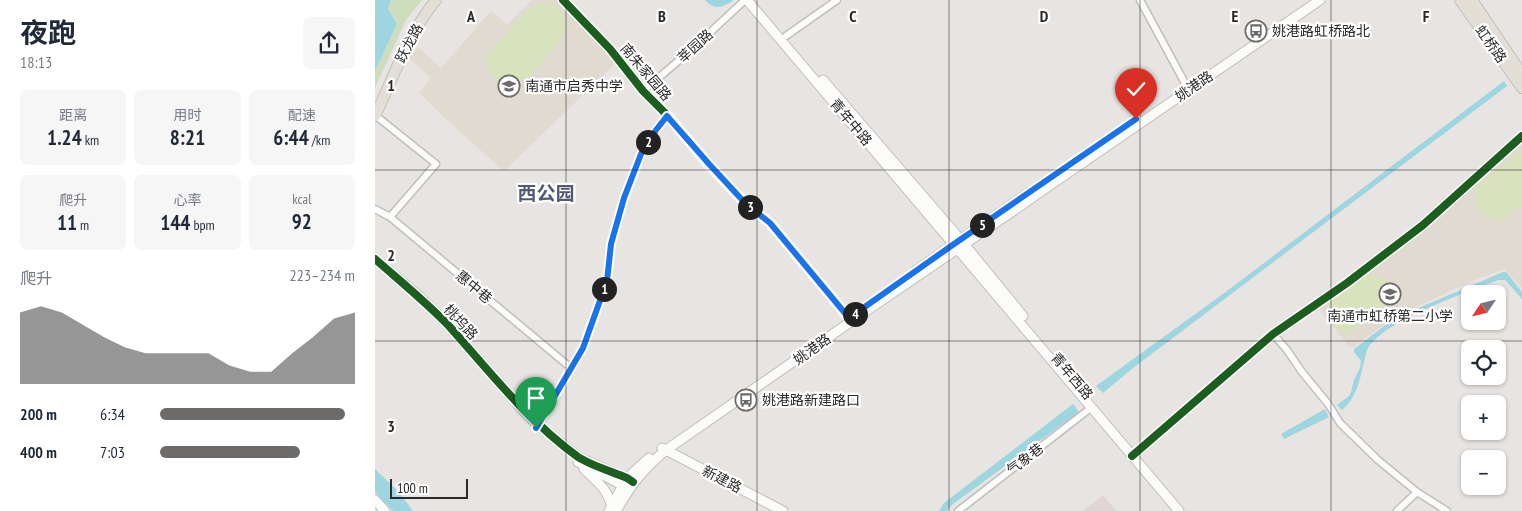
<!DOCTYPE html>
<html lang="zh">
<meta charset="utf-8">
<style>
body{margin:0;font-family:"PT Sans Narrow","Noto Sans SC",sans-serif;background:#f6f6f7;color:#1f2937;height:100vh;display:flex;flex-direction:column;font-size:19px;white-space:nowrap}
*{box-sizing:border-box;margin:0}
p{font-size:16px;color:#747a83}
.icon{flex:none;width:28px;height:28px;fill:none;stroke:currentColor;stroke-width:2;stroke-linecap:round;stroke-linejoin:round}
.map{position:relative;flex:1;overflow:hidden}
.drawer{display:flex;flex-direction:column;background:#fff;width:375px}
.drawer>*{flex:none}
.needle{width:32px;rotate:235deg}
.controls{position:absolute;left:1086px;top:285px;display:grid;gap:10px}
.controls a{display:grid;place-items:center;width:45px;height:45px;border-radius:8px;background:#fff;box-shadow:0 1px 4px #0004;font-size:25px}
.scale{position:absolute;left:15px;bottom:12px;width:78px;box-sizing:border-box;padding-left:5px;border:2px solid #2a2a2a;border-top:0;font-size:14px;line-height:18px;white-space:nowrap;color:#2a2a2a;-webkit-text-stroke:4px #fff;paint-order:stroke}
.pin{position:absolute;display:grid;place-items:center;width:42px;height:42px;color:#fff;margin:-51px -21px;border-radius:50% 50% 50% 0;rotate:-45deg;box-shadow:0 0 5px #0007}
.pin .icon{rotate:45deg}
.km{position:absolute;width:25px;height:25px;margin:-12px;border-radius:50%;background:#222;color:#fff;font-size:14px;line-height:25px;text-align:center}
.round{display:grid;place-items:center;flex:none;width:52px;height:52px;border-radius:8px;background:#f6f6f7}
.headline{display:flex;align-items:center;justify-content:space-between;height:85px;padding:0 20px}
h1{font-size:28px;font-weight:700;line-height:38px}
.metrics{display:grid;grid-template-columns:repeat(3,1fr);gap:8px;height:85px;padding:5px 20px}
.metrics div{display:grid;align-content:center;border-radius:8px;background:#f6f6f7;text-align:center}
.metrics b{font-size:21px;font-weight:700}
.metrics small{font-size:14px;font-weight:400}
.metrics p{font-size:14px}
.chart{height:140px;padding:10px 20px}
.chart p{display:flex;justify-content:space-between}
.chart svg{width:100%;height:90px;margin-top:5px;fill:#6c6b6a;opacity:.7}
ul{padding:0 20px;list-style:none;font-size:16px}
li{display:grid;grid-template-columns:80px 60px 1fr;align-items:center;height:38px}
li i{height:12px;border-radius:6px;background:#6c6b6a}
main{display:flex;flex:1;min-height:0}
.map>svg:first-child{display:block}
.education{fill:#e1dad0}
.medical{fill:#e0d5d5}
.green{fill:#cedebd}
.pitch{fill:#d8e2bc}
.water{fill:#9dd6e0}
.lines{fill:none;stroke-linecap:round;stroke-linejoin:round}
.street-casing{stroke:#c0bfbf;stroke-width:9}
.secondary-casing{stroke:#c0bfbf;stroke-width:11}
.primary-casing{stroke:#bfbfbe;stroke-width:12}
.street{stroke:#fbfbfa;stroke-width:6}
.secondary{stroke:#fbfbfa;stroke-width:9}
.primary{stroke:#e4dfd6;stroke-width:10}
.cycleway-casing{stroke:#fff;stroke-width:11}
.cycleway{stroke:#1b5e20;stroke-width:8}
.route-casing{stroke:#fff;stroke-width:10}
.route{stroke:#1a73e8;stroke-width:6}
.grid{fill:none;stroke:#2a2a2a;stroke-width:1;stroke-opacity:0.55}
.labels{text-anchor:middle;stroke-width:4.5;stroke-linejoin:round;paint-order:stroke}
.poi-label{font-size:14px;fill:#2a2a2a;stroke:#fff;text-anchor:start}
.street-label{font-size:14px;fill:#2a2a2a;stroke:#fff}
.district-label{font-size:19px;font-weight:bold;fill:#505a75;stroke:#fff}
.grid-label{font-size:16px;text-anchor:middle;font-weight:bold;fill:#2a2a2a;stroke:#fff;stroke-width:4.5;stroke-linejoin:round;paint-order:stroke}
</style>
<main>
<section class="drawer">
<div class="headline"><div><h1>夜跑</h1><p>18:13</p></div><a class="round"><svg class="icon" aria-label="share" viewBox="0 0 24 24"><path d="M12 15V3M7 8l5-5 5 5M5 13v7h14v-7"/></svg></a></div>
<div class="metrics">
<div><p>距离</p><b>1.24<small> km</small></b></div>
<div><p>用时</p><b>8:21</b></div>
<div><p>配速</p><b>6:44<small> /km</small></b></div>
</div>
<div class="metrics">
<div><p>爬升</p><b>11<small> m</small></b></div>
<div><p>心率</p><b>144<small> bpm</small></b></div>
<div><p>kcal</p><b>92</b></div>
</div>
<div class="chart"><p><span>爬升</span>223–234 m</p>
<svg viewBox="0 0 160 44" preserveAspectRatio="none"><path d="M0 44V9L10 6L20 9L30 15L40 21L50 26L60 29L70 29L80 29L90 29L100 35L110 38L120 38L130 29L140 21L150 12L160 9V44z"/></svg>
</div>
<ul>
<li><b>200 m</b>6:34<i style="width:95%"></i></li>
<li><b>400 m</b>7:03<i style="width:72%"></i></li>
</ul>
</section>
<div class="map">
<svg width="1147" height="511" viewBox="0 0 1147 511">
<rect width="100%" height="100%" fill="#e7e4e1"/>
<path class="education" d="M 157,0 L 183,0 L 241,63 L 129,171 L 87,134 L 44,93 L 56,78 L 34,58 L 43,47 L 66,68 L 116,11 L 132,24 Z
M 1147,141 L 1147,288 L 1129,269 L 1097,281 L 1023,315 L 978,347 L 974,347 L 943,307 L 1008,261 L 1050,228 Z"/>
<path class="medical" d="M 728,495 L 741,511 L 708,511 Z"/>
<path class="green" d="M 16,0 L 47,0 L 31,20 L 0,88 L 0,71 L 22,24 L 13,9 Z"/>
<path class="pitch" d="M 166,3 L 178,3 C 185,10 191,16 191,26 C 191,29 189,34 188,36 C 183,43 155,76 150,80 C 128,94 113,77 111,56 L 153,9 Z
M 1147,149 L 1147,205 L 1128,221 C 1105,216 1099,212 1101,187 Z
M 991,276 L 1003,276 L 1009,279 L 1014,284 L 1015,294 L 1011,306 L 975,333 L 963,331 L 952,317 L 954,304 Z"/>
<path class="water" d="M 0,0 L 16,0 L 13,9 L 22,24 L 0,71 Z
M 330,0 L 357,0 L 358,1 C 347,7 340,11 330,0 Z
M 1129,81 L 1132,86 L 758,368 L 728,393 L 721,386 L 852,291 Z
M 1128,272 L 1131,272 L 1147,292 L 1147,299 L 1130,280 L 1123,280 C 1091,293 1008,320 992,350 C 990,355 990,361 988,365 C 985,381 980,400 967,410 L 962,405 L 974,396 L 976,392 L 979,380 L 985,368 L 986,361 L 979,352 L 979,349 L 1020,318 Z
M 698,404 L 704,412 L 578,504 L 571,511 L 564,511 L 569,503 Z
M 950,409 L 954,417 L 909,439 L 906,434 Z
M 0,469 L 24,492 L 38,511 L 18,511 L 0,492 Z"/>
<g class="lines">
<g class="street-casing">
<path id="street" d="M 188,0 L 235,49 L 268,91 L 293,116 L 334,165 L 371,204 L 395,223 L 474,318
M 765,0 L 811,85
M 411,36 L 462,0
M 268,91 L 315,51 L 370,0
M 0,115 L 61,164 L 15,217
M 0,209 L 15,217 L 196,368
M 898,334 L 912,350 L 927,372 L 954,405 L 965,423 L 1003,460 L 1042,492 L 1072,511
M 162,427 L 208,348 L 232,281 L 236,244 L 249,198 L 266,153 L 281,129 L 293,116
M 757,456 L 898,334 L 972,283 L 1048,225 L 1147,136
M 583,511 L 717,407
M 1022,511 L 1042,492"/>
</g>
<g class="secondary-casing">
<path id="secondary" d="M 372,0 L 804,511
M 448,80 L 585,239 L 648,316
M 0,259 L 44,296 L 73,325 L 147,409 L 163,425 L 205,458 L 256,480
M 540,271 L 653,193
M 287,448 L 408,511
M 203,462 L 251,487
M 209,469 C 222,482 232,488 237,507
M 0,500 L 10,511
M 234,511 L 252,478 L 274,458
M 241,511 C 256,485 267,470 291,450 L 497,307 L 641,209 L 665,192 L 945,0"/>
</g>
<g class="primary-casing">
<path id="primary" d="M 1085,0 L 1147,88
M 1097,0 L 1147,74
M 0,116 C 19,76 33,34 61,0"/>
</g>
<use href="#street" class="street"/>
<use href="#secondary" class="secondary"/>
<use href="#primary" class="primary"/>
<g class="cycleway-casing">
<path id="cycleway" d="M 188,0 L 235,49 L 268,91 L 293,116 L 334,165 L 371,204 L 395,223 L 474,318
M 0,259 C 25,281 51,302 74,326 C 115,372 152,420 203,457 C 215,465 238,472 252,478 L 258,482
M 757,456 L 898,334 L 972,283 L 1048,225 L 1147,136"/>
</g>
<use href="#cycleway" class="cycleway"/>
</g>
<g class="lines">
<g class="route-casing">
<path id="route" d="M 161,428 L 208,348 L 232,281 L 236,244 L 249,198 L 266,154 L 281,130 L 292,116 L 334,164 L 371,204 L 395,223 L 474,318 L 579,244 L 761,119"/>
</g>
<use href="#route" class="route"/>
</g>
<path class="grid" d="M 191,0 L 191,511M 382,0 L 382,511M 574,0 L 574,511M 765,0 L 765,511M 956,0 L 956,511M 0,170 L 1147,170M 0,341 L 1147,341"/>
<defs>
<g id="bus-ring" transform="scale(1.125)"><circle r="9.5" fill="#fff" stroke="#6c6b6a" stroke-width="1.5"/><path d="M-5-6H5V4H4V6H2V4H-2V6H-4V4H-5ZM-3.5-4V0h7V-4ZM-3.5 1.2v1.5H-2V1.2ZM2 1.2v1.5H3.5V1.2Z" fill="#6c6b6a"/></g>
<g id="school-ring" transform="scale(1.125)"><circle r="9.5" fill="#fff" stroke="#6c6b6a" stroke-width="1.5"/><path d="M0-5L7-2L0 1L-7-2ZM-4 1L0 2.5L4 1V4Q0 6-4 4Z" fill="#6c6b6a"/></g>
</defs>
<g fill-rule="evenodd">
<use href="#bus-ring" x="881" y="31"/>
<use href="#school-ring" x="134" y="86"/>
<use href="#school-ring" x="1015" y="294"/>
<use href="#bus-ring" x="371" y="400"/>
</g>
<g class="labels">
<g class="poi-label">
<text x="897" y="36">姚港路虹桥路北</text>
<text x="150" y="91">南通市启秀中学</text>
<text x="1015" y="321" text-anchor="middle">南通市虹桥第二小学</text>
<text x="387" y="405">姚港路新建路口</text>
</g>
<g class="street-label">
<text transform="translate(34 43) rotate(-62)" y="5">跃龙路</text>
<text transform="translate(1116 44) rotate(55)" y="5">虹桥路</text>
<text transform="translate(320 46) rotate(-42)" y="5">莘园路</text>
<text transform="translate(271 72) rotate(50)" y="5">南朱家园路</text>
<text transform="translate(819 86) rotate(-34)" y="5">姚港路</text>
<text transform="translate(476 122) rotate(50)" y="5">青年中路</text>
<text transform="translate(99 287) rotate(40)" y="5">惠中巷</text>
<text transform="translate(86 322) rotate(47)" y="5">桃坞路</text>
<text transform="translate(437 349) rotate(-35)" y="5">姚港路</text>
<text transform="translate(697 376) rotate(50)" y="5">青年西路</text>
<text transform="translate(650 459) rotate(-38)" y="5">气象巷</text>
<text transform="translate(347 479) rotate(27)" y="5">新建路</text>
</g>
<g class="district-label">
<text x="171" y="200">西公园</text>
</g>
</g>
<g class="grid-label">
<text x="96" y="22">A</text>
<text x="287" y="22">B</text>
<text x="478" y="22">C</text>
<text x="669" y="22">D</text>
<text x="860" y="22">E</text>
<text x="1051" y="22">F</text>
<text x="16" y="91">1</text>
<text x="16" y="261">2</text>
<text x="16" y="432">3</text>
</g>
</svg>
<div class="controls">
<a><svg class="needle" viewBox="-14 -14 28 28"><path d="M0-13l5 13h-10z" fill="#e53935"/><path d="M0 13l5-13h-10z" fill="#747a83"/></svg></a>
<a><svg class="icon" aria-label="locate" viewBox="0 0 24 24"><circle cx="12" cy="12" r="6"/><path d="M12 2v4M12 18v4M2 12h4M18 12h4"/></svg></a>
<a>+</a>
<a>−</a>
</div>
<div class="scale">100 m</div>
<div class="pin" style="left:161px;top:428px;background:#1e9e55"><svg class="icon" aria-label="arrive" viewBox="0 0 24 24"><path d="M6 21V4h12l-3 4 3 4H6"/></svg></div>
<div class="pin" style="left:761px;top:119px;background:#d93025"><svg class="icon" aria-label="check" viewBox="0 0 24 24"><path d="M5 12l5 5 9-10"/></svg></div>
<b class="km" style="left:229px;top:289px">1</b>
<b class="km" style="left:273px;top:142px">2</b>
<b class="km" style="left:375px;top:207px">3</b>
<b class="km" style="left:480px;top:314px">4</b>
<b class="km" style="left:607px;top:225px">5</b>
</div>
</main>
